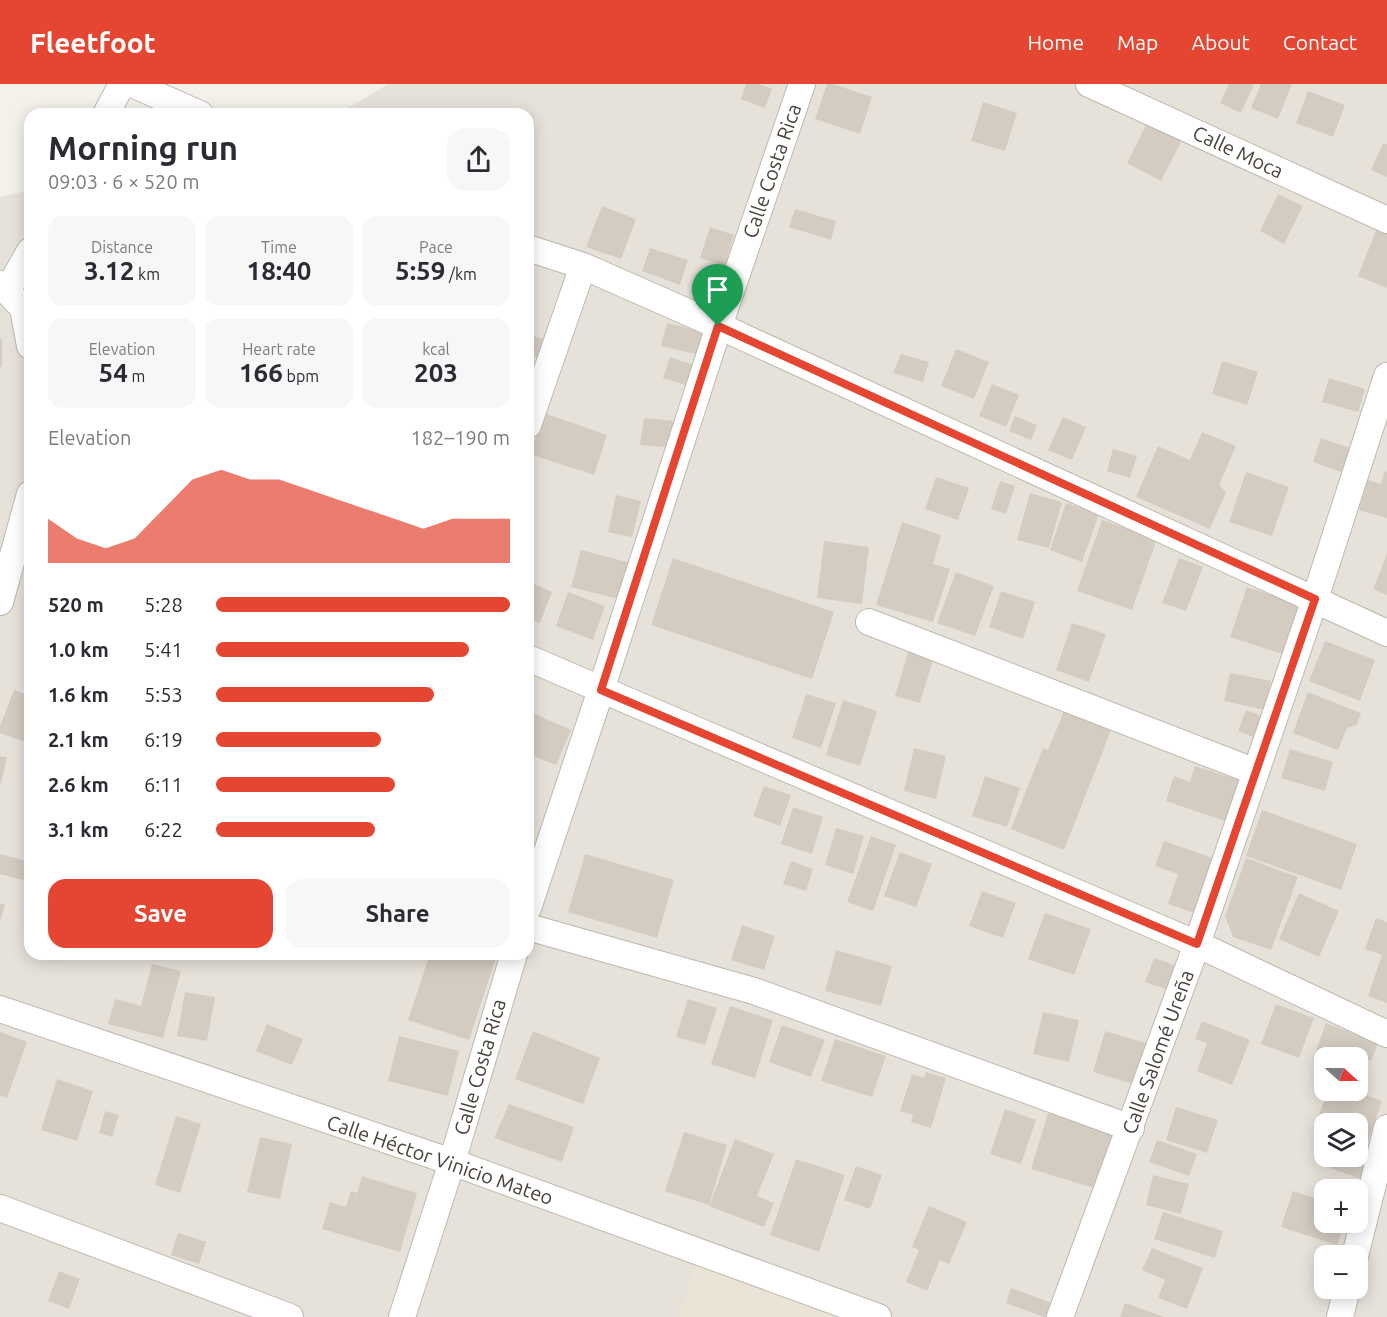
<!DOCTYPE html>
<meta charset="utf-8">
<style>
body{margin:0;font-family:Ubuntu,sans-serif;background:#f7f7f7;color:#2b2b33;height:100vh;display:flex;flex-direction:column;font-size:22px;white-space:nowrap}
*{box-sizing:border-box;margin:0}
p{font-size:20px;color:#7c7c81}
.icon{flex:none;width:33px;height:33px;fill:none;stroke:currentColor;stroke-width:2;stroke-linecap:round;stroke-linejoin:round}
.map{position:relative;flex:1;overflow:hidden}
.drawer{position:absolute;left:24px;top:24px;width:510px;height:852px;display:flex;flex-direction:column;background:#fff;border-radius:18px;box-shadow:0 3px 15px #0003}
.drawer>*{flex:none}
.needle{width:39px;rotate:111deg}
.controls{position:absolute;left:1314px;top:963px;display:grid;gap:12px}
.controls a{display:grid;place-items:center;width:54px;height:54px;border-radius:12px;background:#fff;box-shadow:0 3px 15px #0003;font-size:30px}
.pin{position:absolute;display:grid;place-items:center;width:51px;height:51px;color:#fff;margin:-62px -26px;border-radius:50% 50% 50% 0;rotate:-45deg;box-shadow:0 0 6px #0007}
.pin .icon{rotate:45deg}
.round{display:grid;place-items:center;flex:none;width:63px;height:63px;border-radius:18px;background:#f7f7f7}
.summary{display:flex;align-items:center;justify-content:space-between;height:102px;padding:0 24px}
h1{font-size:33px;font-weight:600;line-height:45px}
.figures{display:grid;grid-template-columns:repeat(3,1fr);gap:9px;height:102px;padding:6px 24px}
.figures div{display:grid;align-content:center;border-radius:15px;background:#f7f7f7;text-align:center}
.figures b{font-size:26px;font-weight:600}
.figures small{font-size:16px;font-weight:400}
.figures p{font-size:16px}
.chart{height:168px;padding:12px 24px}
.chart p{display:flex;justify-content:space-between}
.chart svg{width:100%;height:108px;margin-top:6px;fill:#e44631;opacity:.7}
.button{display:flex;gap:12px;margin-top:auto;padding:12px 24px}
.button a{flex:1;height:69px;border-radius:18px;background:#e44631;color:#fff;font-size:24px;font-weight:600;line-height:69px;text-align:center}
.button a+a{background:#f7f7f7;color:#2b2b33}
ul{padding:0 24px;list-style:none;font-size:20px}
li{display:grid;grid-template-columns:96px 72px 1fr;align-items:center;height:45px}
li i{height:15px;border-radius:8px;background:#e44631}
header{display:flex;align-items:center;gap:36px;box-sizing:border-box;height:84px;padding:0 30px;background:#e44631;color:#fff}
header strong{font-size:28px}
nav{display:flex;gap:33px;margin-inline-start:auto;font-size:21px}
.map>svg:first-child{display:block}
.residential{fill:#e7e2d9;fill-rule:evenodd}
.education{fill:#ebe4d6}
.building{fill:#d4ccc1}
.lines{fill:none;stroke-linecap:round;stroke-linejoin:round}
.minor-casing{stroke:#beb8ae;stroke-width:28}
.minor{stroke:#fff;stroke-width:26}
.route-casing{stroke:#fff;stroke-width:12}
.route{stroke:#e44631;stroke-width:8}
.labels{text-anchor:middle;stroke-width:5;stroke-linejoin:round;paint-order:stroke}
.street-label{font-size:20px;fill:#474139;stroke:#fff}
</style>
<header>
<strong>Fleetfoot</strong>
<nav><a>Home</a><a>Map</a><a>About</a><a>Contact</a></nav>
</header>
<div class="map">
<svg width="1387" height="1233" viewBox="0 0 1387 1233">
<rect width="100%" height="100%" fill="#f4f1eb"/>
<path class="residential" d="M 388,0 L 1387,0 L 1387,1233 L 0,1233 L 0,113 L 30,106 L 30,870 L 528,870 L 528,30 L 338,30 ZM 1324,974 L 1358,974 L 1358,1006 L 1324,1006 ZM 1324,1040 L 1358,1040 L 1358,1072 L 1324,1072 ZM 1324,1106 L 1358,1106 L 1358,1138 L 1324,1138 ZM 1324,1172 L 1358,1172 L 1358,1204 L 1324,1204 Z"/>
<path class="education" d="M 699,1169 L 878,1233 L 679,1233 Z"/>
<path class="building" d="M 746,0 L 759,0 L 772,5 L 765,24 L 741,15 Z
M 827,0 L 833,0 L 872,13 L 860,50 L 815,35 Z
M 1229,0 L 1254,0 L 1241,29 L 1220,19 Z
M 1261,0 L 1292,0 L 1278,35 L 1251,24 Z
M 1308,7 L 1345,21 L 1333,53 L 1296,39 Z
M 983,18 L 1017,29 L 1005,67 L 971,57 Z
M 1148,37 L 1183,54 L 1161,97 L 1127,79 Z
M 1383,59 L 1387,60 L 1387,93 L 1371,86 Z
M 1278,110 L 1303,122 L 1284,160 L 1260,147 Z
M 602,122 L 636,135 L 621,175 L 586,163 Z
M 795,125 L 836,137 L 831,156 L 789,143 Z
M 710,143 L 734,151 L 725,182 L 700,174 Z
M 1377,144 L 1387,148 L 1387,204 L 1358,192 Z
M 650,164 L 688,176 L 680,201 L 642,187 Z
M 667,239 L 710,249 L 704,272 L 661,262 Z
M 528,250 L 544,255 L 537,274 L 528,271 Z
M 0,255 L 2,255 L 2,283 L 0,283 Z
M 956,265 L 989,278 L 974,315 L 941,302 Z
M 901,270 L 929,278 L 923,298 L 893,289 Z
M 670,273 L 694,281 L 688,302 L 663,294 Z
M 1222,277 L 1258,288 L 1247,321 L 1212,310 Z
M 1329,294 L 1365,305 L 1358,328 L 1322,318 Z
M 992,300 L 1019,311 L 1006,343 L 979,332 Z
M 544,329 L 607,351 L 594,391 L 530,370 Z
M 1015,332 L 1037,341 L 1031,356 L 1009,347 Z
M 1063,333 L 1086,343 L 1072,376 L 1048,366 Z
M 644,334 L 675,337 L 671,364 L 640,361 Z
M 1202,348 L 1236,362 L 1219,401 L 1226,408 L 1210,445 L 1136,413 L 1158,362 L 1190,376 Z
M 1321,354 L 1350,364 L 1341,388 L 1313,378 Z
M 1113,365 L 1137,372 L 1130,394 L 1107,387 Z
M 1385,387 L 1387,388 L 1387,434 L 1359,426 L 1368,396 L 1381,400 Z
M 1246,388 L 1289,403 L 1272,452 L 1229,438 Z
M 936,393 L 969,404 L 958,436 L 925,425 Z
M 1000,397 L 1015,402 L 1006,430 L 991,425 Z
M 1030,409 L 1062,418 L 1049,464 L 1017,456 Z
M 616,411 L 641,417 L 632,453 L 608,448 Z
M 1066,419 L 1099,430 L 1082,478 L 1050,466 Z
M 1102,436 L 1157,455 L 1132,526 L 1077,507 Z
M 902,438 L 941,451 L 933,480 L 950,485 L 933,538 L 876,521 Z
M 824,457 L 869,463 L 862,520 L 817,514 Z
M 581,466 L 631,479 L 622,516 L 571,503 Z
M 1387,470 L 1387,511 L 1373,505 Z
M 673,474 L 834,528 L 812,595 L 651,541 Z
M 1179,474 L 1203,483 L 1186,527 L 1162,519 Z
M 956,488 L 994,502 L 975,552 L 937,539 Z
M 528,497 L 552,508 L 540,539 L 528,535 Z
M 1247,503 L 1302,521 L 1285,571 L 1230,553 Z
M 1001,507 L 1035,518 L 1023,555 L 989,543 Z
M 568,508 L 605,522 L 593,556 L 556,542 Z
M 1072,539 L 1106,550 L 1089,598 L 1056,586 Z
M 1325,557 L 1375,576 L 1360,617 L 1309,597 Z
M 908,568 L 933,576 L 920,619 L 895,612 Z
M 1230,589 L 1271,597 L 1265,626 L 1224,617 Z
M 14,606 L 30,612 L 30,660 L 0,649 L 0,642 Z
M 1308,608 L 1361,629 L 1357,641 L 1347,644 L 1338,666 L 1293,649 Z
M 806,610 L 836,619 L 821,664 L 792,654 Z
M 843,616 L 877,627 L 860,682 L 826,671 Z
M 1065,625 L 1112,644 L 1064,766 L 1011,745 L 1043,664 L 1048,666 Z
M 1246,626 L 1266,634 L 1258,655 L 1238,647 Z
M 528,627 L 571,646 L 556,681 L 528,670 Z
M 914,664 L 946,672 L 936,715 L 904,707 Z
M 1290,665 L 1333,678 L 1325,707 L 1281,694 Z
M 0,672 L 7,673 L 1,699 L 0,699 Z
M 1195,682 L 1239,696 L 1225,737 L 1166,717 L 1174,692 L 1190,698 Z
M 985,692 L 1020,704 L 1007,743 L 972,732 Z
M 764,702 L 791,711 L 780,742 L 753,732 Z
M 793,723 L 823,733 L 812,770 L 781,760 Z
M 1262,726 L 1357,760 L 1341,806 L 1246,772 Z
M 836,744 L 864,752 L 853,790 L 825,781 Z
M 871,752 L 896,761 L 873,827 L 847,818 Z
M 1164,757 L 1213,774 L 1194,829 L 1168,820 L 1178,790 L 1155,782 Z
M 900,768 L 932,780 L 916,823 L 884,812 Z
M 0,770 L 30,778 L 30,798 L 0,790 Z
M 585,770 L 674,796 L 657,854 L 568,828 Z
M 1246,774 L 1298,793 L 1271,866 L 1233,853 L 1225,832 Z
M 791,777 L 813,785 L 806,807 L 783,800 Z
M 982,807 L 1016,819 L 1003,854 L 969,842 Z
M 1299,809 L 1339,827 L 1319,873 L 1279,855 Z
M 0,819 L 5,821 L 1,835 L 0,835 Z
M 1045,829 L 1091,845 L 1074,891 L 1028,875 Z
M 1376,834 L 1387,838 L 1387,919 L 1368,912 L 1382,871 L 1365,865 Z
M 742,841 L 775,852 L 764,886 L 731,876 Z
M 836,866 L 892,882 L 881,922 L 825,907 Z
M 430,870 L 484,870 L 496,874 L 469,956 L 408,936 Z
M 1154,874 L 1180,883 L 1172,907 L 1145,898 Z
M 152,880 L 181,887 L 163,954 L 108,940 L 115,915 L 141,922 Z
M 185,908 L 215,913 L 207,957 L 177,952 Z
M 688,915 L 717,924 L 705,961 L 676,953 Z
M 1276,920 L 1314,934 L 1299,974 L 1261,960 Z
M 730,922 L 773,936 L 755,994 L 711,980 Z
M 1043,928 L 1079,936 L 1069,978 L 1033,970 Z
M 1202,937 L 1250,956 L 1232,1001 L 1197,987 L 1207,959 L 1195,955 Z
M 1326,939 L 1378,959 L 1371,977 L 1340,965 L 1336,974 L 1324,974 L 1324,979 L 1313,975 Z
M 267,940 L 303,955 L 292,981 L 256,967 Z
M 782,941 L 825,956 L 811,993 L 769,978 Z
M 533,947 L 600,974 L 583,1020 L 515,995 Z
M 1105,947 L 1149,960 L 1137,1001 L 1093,988 Z
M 0,948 L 27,958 L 7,1014 L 0,1011 Z
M 399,952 L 459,967 L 448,1012 L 388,997 Z
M 835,955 L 886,972 L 872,1013 L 821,997 Z
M 926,988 L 946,994 L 931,1044 L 911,1038 L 913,1031 L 900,1027 L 912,990 L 924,994 Z
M 57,995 L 93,1007 L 77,1057 L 41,1046 Z
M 1328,1006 L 1352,1006 L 1382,1017 L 1366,1063 L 1358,1060 L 1358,1040 L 1324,1040 L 1324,1048 L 1314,1045 Z
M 509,1020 L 574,1043 L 562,1078 L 494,1054 Z
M 1176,1023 L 1218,1036 L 1207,1069 L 1166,1056 Z
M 1005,1025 L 1036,1036 L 1021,1080 L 990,1070 Z
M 105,1027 L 119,1031 L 112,1053 L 99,1049 Z
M 1048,1029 L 1118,1050 L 1101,1106 L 1031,1085 Z
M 176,1032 L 201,1040 L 180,1109 L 155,1101 Z
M 684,1048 L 727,1061 L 709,1121 L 665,1107 Z
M 260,1053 L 292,1060 L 280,1115 L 247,1108 Z
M 735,1055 L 774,1070 L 757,1112 L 774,1119 L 764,1143 L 709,1122 Z
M 1157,1056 L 1197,1070 L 1189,1092 L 1149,1078 Z
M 1358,1067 L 1370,1071 L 1362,1095 L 1330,1084 L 1334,1072 L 1358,1072 Z
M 796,1075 L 845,1091 L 819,1168 L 770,1151 Z
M 856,1082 L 882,1091 L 870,1125 L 844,1116 Z
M 1153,1091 L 1189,1100 L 1181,1130 L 1146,1121 Z
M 362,1092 L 417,1109 L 400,1168 L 322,1145 L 330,1118 L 346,1123 L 351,1107 L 357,1109 Z
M 1293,1107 L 1324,1117 L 1324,1138 L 1345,1138 L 1337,1161 L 1281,1143 Z
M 929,1122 L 967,1138 L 949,1180 L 940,1176 L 927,1207 L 906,1198 L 919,1166 L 912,1163 Z
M 1163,1128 L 1223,1147 L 1215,1174 L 1154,1155 Z
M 178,1149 L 206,1158 L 199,1180 L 171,1171 Z
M 1152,1164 L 1203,1184 L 1187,1225 L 1158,1214 L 1165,1196 L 1142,1186 Z
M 59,1187 L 80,1195 L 69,1225 L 48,1217 Z
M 1011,1204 L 1060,1222 L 1056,1233 L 1044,1233 L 1006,1219 Z
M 1125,1219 L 1164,1233 L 1120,1233 Z"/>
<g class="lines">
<g class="minor-casing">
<path id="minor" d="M 132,0 L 200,30
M 1089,0 L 1387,136
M 106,30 L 122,0
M 528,164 L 583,182 L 719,242 L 1387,549
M 0,200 L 23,224 L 30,262
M 7,207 L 30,167
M 528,341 L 583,182
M 0,518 L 30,410
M 869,538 L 1256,688
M 528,574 L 1197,860 L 1387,950
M 528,824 L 601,606 L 719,242 L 802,0
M 528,843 L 754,907 L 1131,1044
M 0,925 L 452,1078 L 878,1233
M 0,1124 L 290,1233
M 1355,1172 L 1387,1044
M 402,1233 L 452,1078 L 514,870
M 1060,1233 L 1197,860 L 1315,515 L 1387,292
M 1340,1233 L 1347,1204"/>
</g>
<use href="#minor" class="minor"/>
</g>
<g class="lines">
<g class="route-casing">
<path id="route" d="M 718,242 L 1315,515 L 1197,860 L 601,606 Z"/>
</g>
<use href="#route" class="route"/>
</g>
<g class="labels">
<g class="street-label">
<text transform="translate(1238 68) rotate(25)" y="7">Calle Moca</text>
<text transform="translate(772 87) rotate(-71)" y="7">Calle Costa Rica</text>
<text transform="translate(1158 968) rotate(-70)" y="7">Calle Salomé Ureña</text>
<text transform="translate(480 983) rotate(-74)" y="7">Calle Costa Rica</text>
<text transform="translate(440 1076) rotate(19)" y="7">Calle Héctor Vinicio Mateo</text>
</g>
</g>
</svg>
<div class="controls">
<a><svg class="needle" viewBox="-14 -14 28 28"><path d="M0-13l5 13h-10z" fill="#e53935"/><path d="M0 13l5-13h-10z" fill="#7c7c81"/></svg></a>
<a><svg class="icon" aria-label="layers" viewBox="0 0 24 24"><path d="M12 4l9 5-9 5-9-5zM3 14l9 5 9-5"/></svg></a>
<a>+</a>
<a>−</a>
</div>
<div class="pin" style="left:718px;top:242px;background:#1e9e55"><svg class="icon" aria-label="arrive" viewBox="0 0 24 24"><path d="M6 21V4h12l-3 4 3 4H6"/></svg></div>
<section class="drawer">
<div class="summary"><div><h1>Morning run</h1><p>09:03 · 6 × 520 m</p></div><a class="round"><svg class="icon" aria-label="share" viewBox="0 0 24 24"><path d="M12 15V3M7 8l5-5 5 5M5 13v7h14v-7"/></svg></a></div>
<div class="figures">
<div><p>Distance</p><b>3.12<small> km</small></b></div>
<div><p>Time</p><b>18:40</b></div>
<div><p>Pace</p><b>5:59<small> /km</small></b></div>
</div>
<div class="figures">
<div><p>Elevation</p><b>54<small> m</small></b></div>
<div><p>Heart rate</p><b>166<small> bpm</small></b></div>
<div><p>kcal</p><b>203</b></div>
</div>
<div class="chart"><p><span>Elevation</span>182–190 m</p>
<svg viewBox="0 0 160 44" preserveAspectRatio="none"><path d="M0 44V26L10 34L20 38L30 34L40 22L50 10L60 6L70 10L80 10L90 14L100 18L110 22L120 26L130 30L140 26L150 26L160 26V44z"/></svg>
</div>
<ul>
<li><b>520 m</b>5:28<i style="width:100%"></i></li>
<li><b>1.0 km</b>5:41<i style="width:86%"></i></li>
<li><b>1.6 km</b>5:53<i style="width:74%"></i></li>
<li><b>2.1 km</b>6:19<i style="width:56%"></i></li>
<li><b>2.6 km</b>6:11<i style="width:61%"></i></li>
<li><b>3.1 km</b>6:22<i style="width:54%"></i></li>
</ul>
<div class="button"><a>Save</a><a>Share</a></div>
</section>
</div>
